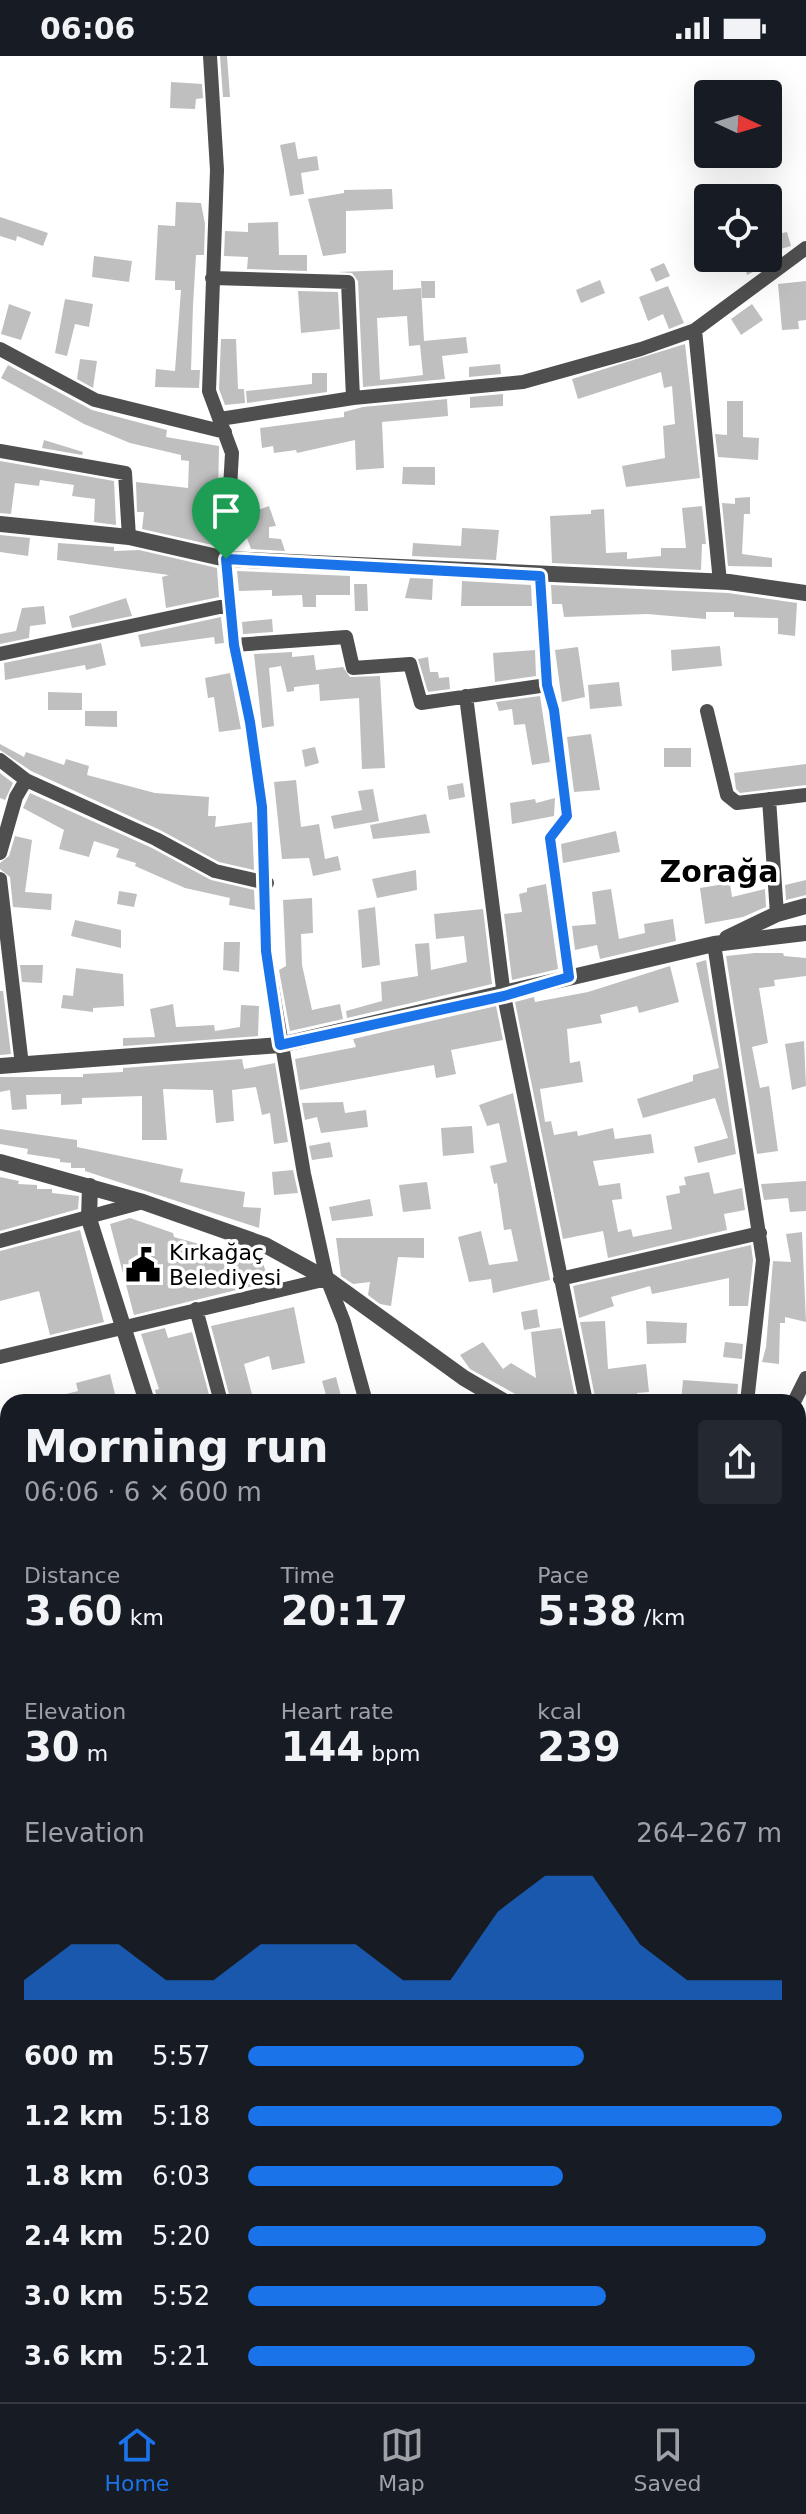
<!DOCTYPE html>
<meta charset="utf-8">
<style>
body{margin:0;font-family:"DejaVu Sans",sans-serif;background:#242831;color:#f1f3f6;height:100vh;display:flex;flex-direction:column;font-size:30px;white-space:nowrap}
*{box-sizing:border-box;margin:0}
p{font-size:26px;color:#9ea1a6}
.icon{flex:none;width:44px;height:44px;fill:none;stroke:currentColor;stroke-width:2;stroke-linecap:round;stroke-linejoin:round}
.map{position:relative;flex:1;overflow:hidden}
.panel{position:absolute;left:0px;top:1338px;width:806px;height:1008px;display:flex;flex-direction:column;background:#171b24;border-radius:24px 24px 0 0;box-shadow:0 8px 32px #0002}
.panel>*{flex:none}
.needle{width:52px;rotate:94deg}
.tools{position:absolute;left:694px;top:24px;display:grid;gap:16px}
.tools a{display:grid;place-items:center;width:88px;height:88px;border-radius:8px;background:#171b24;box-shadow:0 8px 32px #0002;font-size:40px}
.pin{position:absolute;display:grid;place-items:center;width:68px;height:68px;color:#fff;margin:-82px -34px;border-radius:50% 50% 50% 0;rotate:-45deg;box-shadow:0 0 8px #0007}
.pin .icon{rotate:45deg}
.round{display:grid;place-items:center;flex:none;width:84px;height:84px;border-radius:8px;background:#242831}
.overview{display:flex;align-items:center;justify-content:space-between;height:136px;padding:0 24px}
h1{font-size:44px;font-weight:700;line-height:60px}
.metrics{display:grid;grid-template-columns:repeat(3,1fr);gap:12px;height:136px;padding:8px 24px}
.metrics div{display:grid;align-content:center}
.metrics b{font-size:40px;font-weight:700}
.metrics small{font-size:22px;font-weight:400}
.metrics p{font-size:22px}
.chart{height:224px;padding:16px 24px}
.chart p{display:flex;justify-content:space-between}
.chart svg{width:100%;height:144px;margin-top:8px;fill:#1a73e8;opacity:.7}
ul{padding:0 24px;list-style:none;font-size:26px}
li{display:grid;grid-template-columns:128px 96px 1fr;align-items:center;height:60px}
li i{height:20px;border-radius:10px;background:#1a73e8}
.status{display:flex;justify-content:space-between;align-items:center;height:56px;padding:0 40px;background:#171b24;direction:ltr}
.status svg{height:22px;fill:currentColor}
.menu{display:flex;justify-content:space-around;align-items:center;height:112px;border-top:2px solid #363941;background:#171b24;font-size:22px;color:#9ea1a6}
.menu a{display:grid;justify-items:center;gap:4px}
.menu .on{color:#1a73e8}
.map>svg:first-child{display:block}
.building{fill:#bfbfbf;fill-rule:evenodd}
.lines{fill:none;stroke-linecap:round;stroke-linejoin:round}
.minor{stroke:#4f4f4f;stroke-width:14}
.tertiary{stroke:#4f4f4f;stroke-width:16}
.secondary{stroke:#1c1c1c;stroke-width:16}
.route-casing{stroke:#fff;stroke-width:16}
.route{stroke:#1a73e8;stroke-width:10}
.labels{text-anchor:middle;stroke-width:7;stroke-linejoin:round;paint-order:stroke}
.poi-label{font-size:22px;fill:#000;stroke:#fff;text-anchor:start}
.district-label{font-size:30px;font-weight:bold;fill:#000;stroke:#fff}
</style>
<div class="status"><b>06:06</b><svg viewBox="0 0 49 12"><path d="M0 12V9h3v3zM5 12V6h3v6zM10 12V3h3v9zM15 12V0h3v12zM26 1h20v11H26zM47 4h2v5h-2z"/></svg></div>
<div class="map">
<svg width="806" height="2346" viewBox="0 0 806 2346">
<rect width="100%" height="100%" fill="#fff"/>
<path class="building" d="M 220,0 L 227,0 L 230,41 L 223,41 Z
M 171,26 L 202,28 L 203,42 L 196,43 L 195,53 L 170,52 Z
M 295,86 L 298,103 L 317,100 L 319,114 L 301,117 L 304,138 L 290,140 L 280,89 Z
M 392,133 L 393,153 L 346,155 L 346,197 L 323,200 L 308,143 L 344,137 L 344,134 Z
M 176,146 L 201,147 L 205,168 L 204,199 L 196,199 L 193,249 L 191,314 L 200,314 L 199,332 L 155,331 L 156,313 L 175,315 L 181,234 L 175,234 L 175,225 L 155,224 L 158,169 L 175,170 Z
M 0,161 L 48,177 L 43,190 L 17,180 L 16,185 L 0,180 Z
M 278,166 L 279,199 L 307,199 L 307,215 L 247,213 L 248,201 L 224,200 L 225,175 L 248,176 L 248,167 Z
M 787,176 L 791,190 L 777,194 L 773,179 Z
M 94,200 L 132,205 L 129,226 L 92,221 Z
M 743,202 L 763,202 L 765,210 L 747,219 Z
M 664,207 L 670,220 L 656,226 L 650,213 Z
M 393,214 L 393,234 L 421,232 L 424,285 L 466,281 L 468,297 L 442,300 L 445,323 L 363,331 L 358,225 L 352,217 L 338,216 ZM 407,260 L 409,290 L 420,289 L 423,319 L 380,324 L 377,262 Z
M 600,224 L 605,237 L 581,247 L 576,234 Z
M 421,225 L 435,225 L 435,242 L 422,242 Z
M 806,225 L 806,264 L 798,265 L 799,273 L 782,274 L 778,228 Z
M 668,230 L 684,267 L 669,273 L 663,258 L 648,265 L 639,241 Z
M 298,235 L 338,236 L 340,273 L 301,277 Z
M 65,243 L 93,248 L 89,271 L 75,268 L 67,300 L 55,297 Z
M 9,248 L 31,256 L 21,284 L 1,278 Z
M 752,248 L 763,264 L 741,279 L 731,263 Z
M 221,283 L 236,283 L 238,333 L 244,333 L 245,347 L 225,349 L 219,333 Z
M 685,288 L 700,422 L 626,431 L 622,410 L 665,402 L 663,370 L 675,368 L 672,330 L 664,332 L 661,316 L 578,343 L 572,323 Z
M 80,303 L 97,305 L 93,332 L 77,323 Z
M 500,308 L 501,318 L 469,321 L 469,311 Z
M 8,309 L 92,354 L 167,374 L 166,381 L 219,390 L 217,490 L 142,473 L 144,456 L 137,456 L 136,426 L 188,432 L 189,405 L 181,404 L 181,399 L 130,387 L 84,368 L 1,322 Z
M 312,317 L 327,317 L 327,336 L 247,347 L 246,335 L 312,328 Z
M 503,338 L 503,350 L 470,352 L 470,341 Z
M 447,343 L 448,360 L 382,366 L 384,412 L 356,414 L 355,384 L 297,397 L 296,394 L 274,397 L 273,390 L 262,392 L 260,372 L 344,361 L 344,356 L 363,351 Z
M 727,345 L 743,345 L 743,381 L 759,382 L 758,404 L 718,401 L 715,378 L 727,379 Z
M 44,384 L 83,396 L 82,399 L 42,392 Z
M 0,405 L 114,425 L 116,469 L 94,466 L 95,443 L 72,440 L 74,429 L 40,424 L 39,430 L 15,427 L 11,458 L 0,457 Z
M 403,411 L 435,411 L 435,429 L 402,428 Z
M 750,441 L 750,458 L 744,458 L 742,498 L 772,502 L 772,511 L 728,510 L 722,447 L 735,448 L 735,442 Z
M 269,450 L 276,470 L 269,471 L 269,482 L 281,483 L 285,495 L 251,493 L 239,461 Z
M 702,450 L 706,488 L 702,488 L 701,514 L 552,507 L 550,460 L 591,458 L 591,454 L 604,453 L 606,497 L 627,496 L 627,503 L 661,500 L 661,492 L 686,492 L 682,452 Z
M 462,472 L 499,474 L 496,504 L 412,500 L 413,487 L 461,490 Z
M 0,479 L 30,482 L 28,500 L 0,496 Z
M 58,487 L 114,491 L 114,495 L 139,494 L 217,512 L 219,541 L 166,552 L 162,521 L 169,519 L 57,504 Z
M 237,515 L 350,520 L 350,539 L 316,539 L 316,551 L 303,551 L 302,539 L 272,540 L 272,534 L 239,535 Z
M 410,522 L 433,523 L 432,544 L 405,542 Z
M 462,525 L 531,529 L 532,550 L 461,550 Z
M 354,528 L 367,528 L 368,555 L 355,555 Z
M 551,529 L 728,537 L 797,547 L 795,580 L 778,578 L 778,562 L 734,561 L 734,556 L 706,556 L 706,563 L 647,558 L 564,561 L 562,548 L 552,548 Z
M 126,542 L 132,560 L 72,572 L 69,560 Z
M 44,550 L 46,568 L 30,570 L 29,582 L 0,588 L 0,578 L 16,575 L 22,552 Z
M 221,561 L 224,587 L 215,588 L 214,581 L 141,591 L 138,579 Z
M 272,563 L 273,576 L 243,578 L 242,566 Z
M 101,587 L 106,609 L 86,614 L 85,609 L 5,624 L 4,607 Z
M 720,590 L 722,610 L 672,615 L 671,594 Z
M 578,591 L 585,641 L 562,646 L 555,594 Z
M 535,594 L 536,620 L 495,626 L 493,597 Z
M 292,596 L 292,601 L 314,599 L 316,614 L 343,611 L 350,621 L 380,620 L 385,712 L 362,713 L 359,642 L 320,645 L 319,628 L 294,631 L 294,635 L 287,636 L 281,610 L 269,612 L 274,670 L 262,672 L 254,598 Z
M 428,601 L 430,616 L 438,616 L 439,622 L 449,621 L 450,633 L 428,636 L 418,603 Z
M 230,617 L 241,673 L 219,676 L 214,641 L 208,642 L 205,622 Z
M 619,626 L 622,650 L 590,653 L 588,629 Z
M 48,636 L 82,637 L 82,654 L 48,654 Z
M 540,640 L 550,706 L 532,709 L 525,668 L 514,669 L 512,653 L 499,655 L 496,646 Z
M 85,655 L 117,655 L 117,671 L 85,670 Z
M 591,678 L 600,734 L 574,736 L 567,681 Z
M 0,688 L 24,701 L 26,696 L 64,709 L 66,703 L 89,710 L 87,719 L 155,737 L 209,741 L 208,760 L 216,760 L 215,771 L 252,766 L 254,814 L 219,806 L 160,774 L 31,715 L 0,694 Z
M 315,691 L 319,707 L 305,711 L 302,694 Z
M 664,692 L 691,692 L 691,711 L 664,711 Z
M 806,708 L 806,729 L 740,737 L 736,733 L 734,717 Z
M 0,717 L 13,727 L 5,744 L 0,742 Z
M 296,724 L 301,771 L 319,768 L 325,803 L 338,800 L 341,814 L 313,820 L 309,802 L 282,803 L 274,726 Z
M 463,727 L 465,741 L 449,744 L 447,730 Z
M 373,733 L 379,765 L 334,773 L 331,760 L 362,754 L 358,735 Z
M 30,737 L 152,792 L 211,824 L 254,834 L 255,854 L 229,849 L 230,842 L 185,832 L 135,810 L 136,807 L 116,801 L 119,793 L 94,785 L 89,801 L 59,793 L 64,774 L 23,752 Z
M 555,742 L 554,760 L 512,768 L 510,747 L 535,743 L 536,747 Z
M 426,758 L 430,777 L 373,783 L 370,769 Z
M 616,775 L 620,796 L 563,807 L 561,788 Z
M 15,780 L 32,784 L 25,836 L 52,838 L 51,854 L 13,851 L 10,821 L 0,813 L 0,807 L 9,800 Z
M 416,814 L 417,834 L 377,842 L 372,823 Z
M 806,824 L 806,839 L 786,844 L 785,829 Z
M 730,827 L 732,841 L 765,833 L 766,851 L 743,861 L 705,868 L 700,832 Z
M 546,828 L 558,913 L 512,924 L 504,858 L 522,856 L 519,838 L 527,836 L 527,832 Z
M 611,833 L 619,883 L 645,877 L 644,868 L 673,863 L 676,885 L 600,903 L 597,889 L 575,894 L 572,870 L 596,868 L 592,836 Z
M 119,835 L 137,838 L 134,851 L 117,848 Z
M 312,842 L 313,877 L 301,878 L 302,909 L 312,954 L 340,948 L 343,963 L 290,975 L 279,914 L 286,910 L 283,844 Z
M 375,851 L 380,909 L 362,912 L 358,854 Z
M 483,853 L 492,928 L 347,962 L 346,955 L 382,945 L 381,926 L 418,920 L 415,888 L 429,887 L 431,914 L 467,906 L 464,880 L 436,883 L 434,858 Z
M 75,864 L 121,874 L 121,892 L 71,880 Z
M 224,886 L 240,886 L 239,916 L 223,914 Z
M 755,897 L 783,897 L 784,900 L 806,902 L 806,920 L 774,924 L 775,930 L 759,932 L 768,987 L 752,991 L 760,1032 L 769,1030 L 778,1095 L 757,1098 L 726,900 Z
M 706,904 L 736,1098 L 698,1107 L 694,1091 L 728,1082 L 715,1042 L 643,1062 L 637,1043 L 693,1025 L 693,1019 L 719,1012 L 696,907 Z
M 20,909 L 43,909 L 42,927 L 22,926 Z
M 670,910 L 679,946 L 639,957 L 637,950 L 600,959 L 602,967 L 567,973 L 570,1007 L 580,1005 L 583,1026 L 540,1033 L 545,1066 L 551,1065 L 554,1079 L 577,1075 L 578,1080 L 613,1072 L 615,1083 L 651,1078 L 654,1097 L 593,1105 L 599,1130 L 620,1127 L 622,1143 L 612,1144 L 618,1176 L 631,1173 L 633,1181 L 672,1173 L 666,1140 L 680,1137 L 679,1130 L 686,1129 L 684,1121 L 709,1116 L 714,1138 L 742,1132 L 745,1154 L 724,1158 L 727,1174 L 608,1202 L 603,1175 L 563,1183 L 515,946 L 534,941 L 535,946 L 588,936 Z
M 76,912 L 123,918 L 124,950 L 93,952 L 93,956 L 61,952 L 63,939 L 73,940 Z
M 0,935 L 3,935 L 11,998 L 0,999 Z
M 173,948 L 176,971 L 214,969 L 215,975 L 240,971 L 241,949 L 259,950 L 258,980 L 123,990 L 123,982 L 155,981 L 150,953 Z
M 496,950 L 503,984 L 451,994 L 456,1018 L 436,1022 L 434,1009 L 300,1034 L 295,1003 L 356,991 L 353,983 Z
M 804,985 L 806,1030 L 792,1034 L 785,988 Z
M 242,1003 L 244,1013 L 275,1007 L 288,1086 L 274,1088 L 270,1057 L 262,1059 L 256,1031 L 232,1034 L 234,1065 L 216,1067 L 213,1034 L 163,1033 L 167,1084 L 142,1084 L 142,1040 L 82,1042 L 82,1048 L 61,1049 L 61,1038 L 26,1039 L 27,1053 L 12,1054 L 10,1034 L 0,1036 L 0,1021 L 83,1021 L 83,1018 L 123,1016 L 123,1012 Z
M 513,1037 L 550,1224 L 493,1237 L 491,1223 L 469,1226 L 458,1181 L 481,1175 L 489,1209 L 518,1205 L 511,1173 L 504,1174 L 497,1127 L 494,1128 L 490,1110 L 507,1106 L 499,1067 L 487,1070 L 479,1049 Z
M 343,1046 L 345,1057 L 366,1054 L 368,1071 L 321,1077 L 317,1061 L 305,1064 L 302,1047 Z
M 472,1070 L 474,1097 L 443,1100 L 441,1072 Z
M 0,1073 L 77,1084 L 77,1091 L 183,1113 L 180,1126 L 245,1136 L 243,1151 L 261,1152 L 259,1172 L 85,1115 L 85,1112 L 71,1112 L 71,1107 L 60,1106 L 60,1103 L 27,1098 L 28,1093 L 0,1088 Z
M 330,1086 L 333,1101 L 312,1104 L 309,1090 Z
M 293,1114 L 298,1137 L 274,1139 L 272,1116 Z
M 0,1121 L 19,1125 L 18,1128 L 37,1129 L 37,1133 L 52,1133 L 52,1137 L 79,1140 L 78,1153 L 0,1175 Z
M 806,1125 L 806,1155 L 790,1156 L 788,1142 L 764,1144 L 761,1128 Z
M 427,1126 L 431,1153 L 403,1156 L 399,1129 Z
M 370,1143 L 373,1160 L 332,1165 L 329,1151 Z
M 130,1162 L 173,1177 L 174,1181 L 213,1192 L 215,1198 L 231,1194 L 263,1207 L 269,1226 L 134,1259 L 110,1168 Z
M 80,1174 L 104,1266 L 50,1279 L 39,1235 L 0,1245 L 0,1195 Z
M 802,1176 L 806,1266 L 785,1261 L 785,1267 L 780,1267 L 779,1308 L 762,1306 L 766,1291 L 773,1205 L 791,1206 L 786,1178 Z
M 336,1182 L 424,1182 L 424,1202 L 398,1201 L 391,1250 L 380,1248 L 368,1239 L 370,1226 L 353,1228 L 341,1220 Z
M 751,1189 L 753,1204 L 748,1250 L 729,1250 L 729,1222 L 652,1238 L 650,1230 L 611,1241 L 614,1250 L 579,1262 L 573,1230 Z
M 294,1251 L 305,1307 L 272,1314 L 269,1300 L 244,1308 L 254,1346 L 231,1346 L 211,1270 Z
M 537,1253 L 540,1271 L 524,1274 L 521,1256 Z
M 605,1265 L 608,1313 L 646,1308 L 649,1336 L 637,1337 L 638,1346 L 596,1346 L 580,1266 Z
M 646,1265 L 687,1267 L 686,1287 L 647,1288 Z
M 165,1272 L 168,1282 L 192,1276 L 211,1346 L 158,1346 L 155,1334 L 159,1333 L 141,1278 Z
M 561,1272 L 576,1346 L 530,1346 L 470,1313 L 460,1299 L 483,1286 L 503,1313 L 511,1307 L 536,1322 L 531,1276 Z
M 725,1286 L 743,1288 L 742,1303 L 723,1301 Z
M 110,1318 L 117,1346 L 54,1346 L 54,1341 L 78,1335 L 76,1327 Z
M 336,1321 L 342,1344 L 328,1346 L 322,1325 Z
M 683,1324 L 738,1328 L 737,1346 L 681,1346 Z"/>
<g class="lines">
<path class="minor" d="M 210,0 L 217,114 L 209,335 L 232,397 L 226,503 L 234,589 L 250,666 L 262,751 L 266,895 L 304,1118 L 327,1223 L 344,1266 L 366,1346
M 212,222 L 348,226 L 353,342
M 695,274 L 720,526
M 0,293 L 95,344 L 225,376
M 220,363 L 353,342 L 523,326 L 641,293 L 695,274 L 806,192
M 0,395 L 125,417 L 129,481
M 540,520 L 547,629 L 554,654 L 567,760 L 550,782 L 569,921
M 234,589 L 346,581 L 353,612 L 410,608 L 421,647 L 547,629
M 0,598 L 229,549
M 466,640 L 504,940 L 586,1346
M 707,655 L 727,739 L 737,747 L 806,739
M 0,704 L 26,724 L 156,783 L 215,815 L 267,827
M 769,743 L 777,858
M 0,797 L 16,741 L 26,724
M 0,823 L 22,1009
M 714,888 L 763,1204 L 747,1346
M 0,1185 L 143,1146
M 560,1223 L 760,1177
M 196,1253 L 221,1346
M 0,1301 L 327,1223
M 794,1346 L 806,1322
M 798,1805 L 806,1808
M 0,2005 L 8,2005
M 798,2021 L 806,2026
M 0,2117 L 8,2117
M 0,2204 L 8,2216
M 0,2252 L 8,2250
M 162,2338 L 162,2346
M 354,2338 L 447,2345
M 35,2346 L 36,2338"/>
<path class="tertiary" d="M 0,468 L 129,481 L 226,503 L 729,526 L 806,537
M 727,882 L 777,858 L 806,850
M 0,1010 L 280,989 L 714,888 L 806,877
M 0,1106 L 143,1146 L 265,1189 L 327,1223 L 464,1322 L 505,1346
M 90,1130 L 89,1163 L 147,1346
M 798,1379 L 806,1383
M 0,1752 L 8,1756
M 798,1786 L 806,1771
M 798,2265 L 806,2271
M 596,2338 L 599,2346"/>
<path class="secondary" d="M 0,1485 L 8,1485
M 798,1499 L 806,1499
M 0,1510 L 8,1511
M 798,1524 L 806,1524"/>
</g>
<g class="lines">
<g class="route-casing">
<path id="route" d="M 226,503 L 540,520 L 547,629 L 554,654 L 567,760 L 550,782 L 569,921 L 504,940 L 280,989 L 266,895 L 262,751 L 250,666 L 234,589 Z"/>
</g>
<use href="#route" class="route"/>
</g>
<defs>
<g id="civic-bare" transform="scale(2.76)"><path d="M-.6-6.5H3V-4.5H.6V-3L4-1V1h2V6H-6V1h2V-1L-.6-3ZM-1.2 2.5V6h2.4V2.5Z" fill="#000" stroke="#fff" stroke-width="2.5" paint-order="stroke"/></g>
</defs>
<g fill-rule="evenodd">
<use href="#civic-bare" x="143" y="1209"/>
</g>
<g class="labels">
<g class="poi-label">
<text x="169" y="1204">Kırkağaç<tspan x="169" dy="25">Belediyesi</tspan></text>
</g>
<g class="district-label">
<text x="719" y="826">Zorağa</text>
</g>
</g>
</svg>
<div class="tools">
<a><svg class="needle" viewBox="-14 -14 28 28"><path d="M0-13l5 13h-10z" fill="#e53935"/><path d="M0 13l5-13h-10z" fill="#9ea1a6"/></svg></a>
<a><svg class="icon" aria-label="locate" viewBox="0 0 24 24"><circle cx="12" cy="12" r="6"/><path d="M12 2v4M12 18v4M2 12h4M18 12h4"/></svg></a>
</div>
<div class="pin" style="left:226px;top:503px;background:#1e9e55"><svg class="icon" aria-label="arrive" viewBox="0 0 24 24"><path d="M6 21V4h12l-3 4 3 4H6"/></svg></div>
<section class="panel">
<div class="overview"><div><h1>Morning run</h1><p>06:06 · 6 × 600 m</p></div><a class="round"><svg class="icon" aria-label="share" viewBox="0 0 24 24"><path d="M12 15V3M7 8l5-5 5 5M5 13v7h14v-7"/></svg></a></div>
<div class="metrics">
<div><p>Distance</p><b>3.60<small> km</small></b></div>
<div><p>Time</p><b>20:17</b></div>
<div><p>Pace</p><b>5:38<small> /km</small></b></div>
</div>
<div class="metrics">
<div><p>Elevation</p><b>30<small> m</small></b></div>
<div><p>Heart rate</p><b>144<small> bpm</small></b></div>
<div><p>kcal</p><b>239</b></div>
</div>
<div class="chart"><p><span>Elevation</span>264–267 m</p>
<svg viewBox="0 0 160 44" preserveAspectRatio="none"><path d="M0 44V38L10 27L20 27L30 38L40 38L50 27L60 27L70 27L80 38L90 38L100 17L110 6L120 6L130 27L140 38L150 38L160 38V44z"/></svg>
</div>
<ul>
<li><b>600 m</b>5:57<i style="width:63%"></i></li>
<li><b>1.2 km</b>5:18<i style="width:100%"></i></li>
<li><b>1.8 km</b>6:03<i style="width:59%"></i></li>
<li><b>2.4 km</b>5:20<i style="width:97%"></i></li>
<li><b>3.0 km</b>5:52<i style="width:67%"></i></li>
<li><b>3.6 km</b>5:21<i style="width:95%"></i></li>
</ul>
</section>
</div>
<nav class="menu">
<a class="on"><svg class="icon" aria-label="home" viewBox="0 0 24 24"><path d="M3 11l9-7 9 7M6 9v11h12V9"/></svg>Home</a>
<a><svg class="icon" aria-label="map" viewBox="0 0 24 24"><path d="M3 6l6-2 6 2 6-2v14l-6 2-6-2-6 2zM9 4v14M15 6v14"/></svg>Map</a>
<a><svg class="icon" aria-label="saved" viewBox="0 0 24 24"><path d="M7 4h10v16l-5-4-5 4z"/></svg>Saved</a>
</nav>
